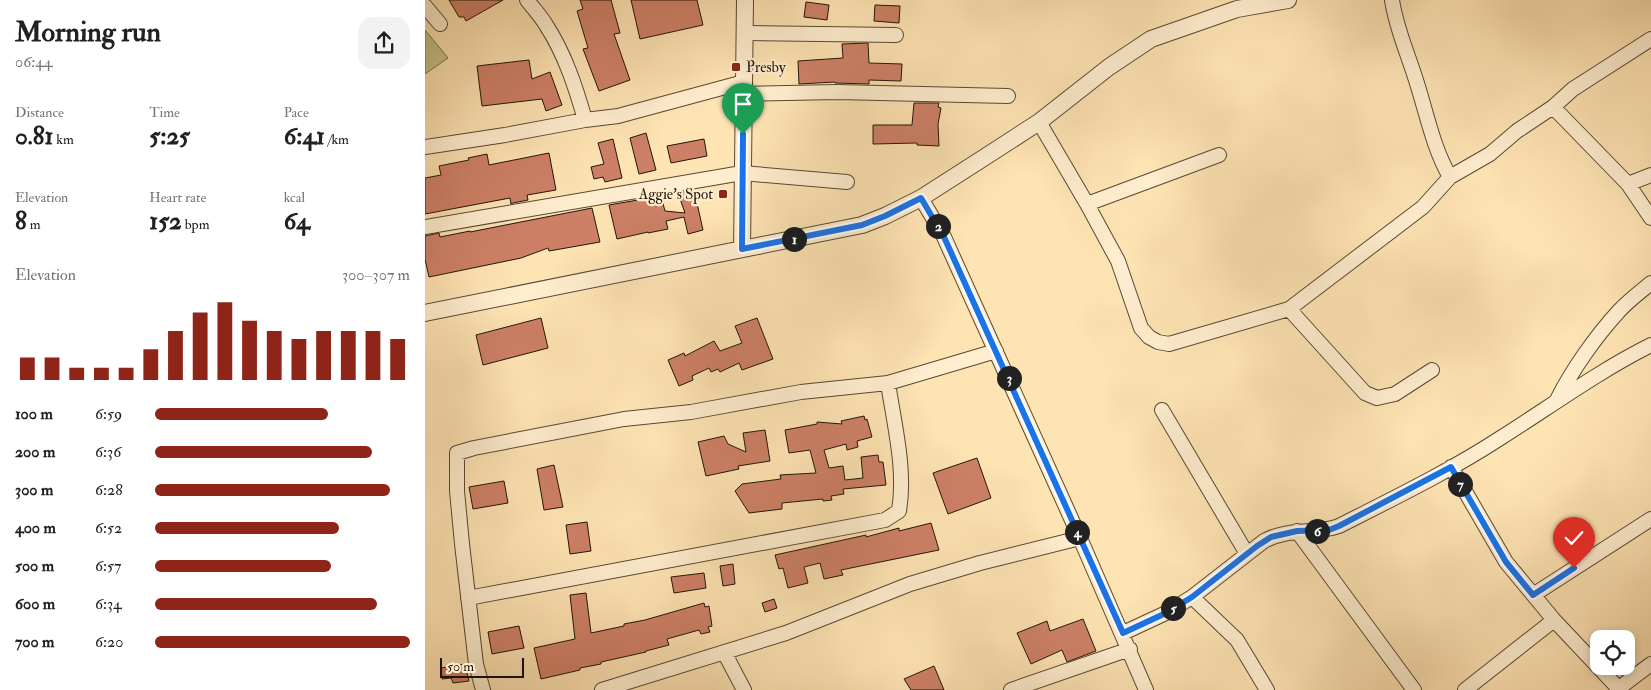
<!DOCTYPE html>
<meta charset="utf-8">
<style>
body{margin:0;font-family:"IM FELL Double Pica",serif;background:#f2f2f2;color:#202124;height:100vh;display:flex;flex-direction:column;font-size:19px;white-space:nowrap}
*{box-sizing:border-box;margin:0}
p{font-size:16px;color:#757577}
.icon{flex:none;width:28px;height:28px;fill:none;stroke:currentColor;stroke-width:2;stroke-linecap:round;stroke-linejoin:round}
.map{position:relative;flex:1;overflow:hidden}
.details{display:flex;flex-direction:column;background:#fff;width:425px}
.details>*{flex:none}
.controls{position:absolute;left:1165px;top:630px;display:grid;gap:10px}
.controls a{display:grid;place-items:center;width:45px;height:45px;border-radius:10px;background:#fff;box-shadow:0 2px 8px #0003;font-size:25px}
.scale{position:absolute;left:15px;bottom:12px;width:84px;box-sizing:border-box;padding-left:5px;border:2px solid #21150a;border-top:0;font-size:14px;line-height:18px;white-space:nowrap;color:#21150a;-webkit-text-stroke:4px #feedce;paint-order:stroke}
.pin{position:absolute;display:grid;place-items:center;width:42px;height:42px;color:#fff;margin:-51px -21px;border-radius:50% 50% 50% 0;rotate:-45deg;box-shadow:0 0 5px #0007}
.pin .icon{rotate:45deg}
.km{position:absolute;width:25px;height:25px;margin:-12px;border-radius:50%;background:#222;color:#fff;font-size:14px;line-height:25px;text-align:center}
.round{display:grid;place-items:center;flex:none;width:52px;height:52px;border-radius:15px;background:#f2f2f2}
.summary{display:flex;align-items:center;justify-content:space-between;height:85px;padding:0 15px}
h1{font-size:28px;font-weight:700;line-height:38px}
.metrics{display:grid;grid-template-columns:repeat(3,1fr);gap:8px;height:85px;padding:5px 15px}
.metrics div{display:grid;align-content:center}
.metrics b{font-size:25px;font-weight:700}
.metrics small{font-size:14px;font-weight:400}
.metrics p{font-size:14px}
.chart{height:140px;padding:10px 15px}
.chart p{display:flex;justify-content:space-between}
.chart svg{width:100%;height:90px;margin-top:5px;stroke:#8f2418;stroke-width:6}
ul{padding:0 15px;list-style:none;font-size:16px}
li{display:grid;grid-template-columns:80px 60px 1fr;align-items:center;height:38px}
li i{height:12px;border-radius:6px;background:#8f2418}
main{display:flex;flex:1;min-height:0}
.map>svg:first-child{display:block}
.pitch{fill:#c6c288;stroke:#746c49}
.building{fill:#cd8066;stroke:#21150a}
.lines{fill:none;stroke-linecap:round;stroke-linejoin:round}
.minor-casing{stroke:#584834;stroke-width:16}
.tertiary-casing{stroke:#584834;stroke-width:18}
.minor{stroke:#feedce;stroke-width:14}
.tertiary{stroke:#feedce;stroke-width:16}
.route-casing{stroke:#fff;stroke-width:10}
.route{stroke:#1a73e8;stroke-width:6}
.poi-dot{fill:#8f2418;stroke:#feedce;stroke-width:2}
.labels{text-anchor:middle;stroke-width:4.5;stroke-linejoin:round;paint-order:stroke}
.poi-label{font-size:15px;fill:#21150a;stroke:#feedce;text-anchor:start}
</style>
<main>
<section class="details">
<div class="summary"><div><h1>Morning run</h1><p>06:44</p></div><a class="round"><svg class="icon" aria-label="share" viewBox="0 0 24 24"><path d="M12 15V3M7 8l5-5 5 5M5 13v7h14v-7"/></svg></a></div>
<div class="metrics">
<div><p>Distance</p><b>0.81<small> km</small></b></div>
<div><p>Time</p><b>5:25</b></div>
<div><p>Pace</p><b>6:41<small> /km</small></b></div>
</div>
<div class="metrics">
<div><p>Elevation</p><b>8<small> m</small></b></div>
<div><p>Heart rate</p><b>152<small> bpm</small></b></div>
<div><p>kcal</p><b>64</b></div>
</div>
<div class="chart"><p><span>Elevation</span>300–307 m</p>
<svg viewBox="0 0 160 44" preserveAspectRatio="none"><path d="M5 44V33M15 44V33M25 44V38M35 44V38M45 44V38M55 44V29M65 44V20M75 44V11M85 44V6M95 44V15M105 44V20M115 44V24M125 44V20M135 44V20M145 44V20M155 44V24"/></svg>
</div>
<ul>
<li><b>100 m</b>6:59<i style="width:68%"></i></li>
<li><b>200 m</b>6:36<i style="width:85%"></i></li>
<li><b>300 m</b>6:28<i style="width:92%"></i></li>
<li><b>400 m</b>6:52<i style="width:72%"></i></li>
<li><b>500 m</b>6:57<i style="width:69%"></i></li>
<li><b>600 m</b>6:34<i style="width:87%"></i></li>
<li><b>700 m</b>6:20<i style="width:100%"></i></li>
</ul>
</section>
<div class="map">
<svg width="1226" height="690" viewBox="0 0 1226 690">
<rect width="100%" height="100%" fill="#fee3b3"/>
<filter id="stains"><feTurbulence type="fractalNoise" baseFrequency=".004" numOctaves="4"/><feColorMatrix values="0 0 0 0 .2 0 0 0 0 .09 0 0 0 0 .02 0 0 0 .5 -.17"/></filter>
<radialGradient id="worn" r=".72"><stop offset=".6" stop-color="#630" stop-opacity="0"/><stop offset="1" stop-color="#630" stop-opacity=".3"/></radialGradient>
<path class="pitch" d="M 0,30 L 23,58 L 0,74 Z"/>
<path class="building" d="M 24,0 L 78,0 L 41,21 L 39,17 L 34,17 Z
M 155,0 L 186,0 L 195,33 L 189,34 L 205,80 L 174,91 L 158,49 L 163,48 L 152,11 L 158,9 Z
M 206,0 L 272,0 L 278,25 L 215,39 Z
M 381,2 L 404,5 L 402,20 L 379,17 Z
M 450,5 L 475,6 L 474,23 L 449,21 Z
M 443,43 L 444,63 L 477,64 L 476,81 L 444,80 L 444,84 L 410,83 L 410,82 L 374,84 L 373,61 L 418,58 L 417,44 Z
M 104,60 L 107,79 L 125,72 L 137,105 L 121,111 L 117,99 L 57,106 L 52,66 Z
M 489,103 L 514,103 L 513,107 L 516,108 L 513,124 L 514,146 L 492,145 L 492,143 L 448,144 L 448,125 L 487,125 Z
M 221,133 L 231,170 L 214,174 L 205,138 Z
M 188,139 L 197,178 L 180,182 L 178,177 L 169,179 L 166,167 L 179,164 L 173,143 Z
M 279,139 L 282,156 L 246,163 L 242,146 Z
M 124,153 L 131,190 L 102,195 L 103,200 L 88,203 L 86,204 L 85,198 L 0,214 L 0,178 L 16,175 L 14,166 L 44,160 L 43,158 L 62,154 L 64,165 Z
M 269,190 L 278,230 L 263,234 L 259,217 L 241,221 L 243,229 L 223,233 L 223,232 L 192,239 L 184,205 L 236,196 L 240,211 L 260,213 L 253,193 Z
M 167,208 L 175,242 L 124,251 L 123,248 L 96,258 L 4,277 L 0,259 L 0,236 L 14,233 L 15,237 L 45,231 L 45,232 Z
M 116,318 L 123,348 L 58,365 L 51,335 Z
M 332,318 L 348,359 L 317,370 L 314,363 L 295,372 L 293,369 L 286,372 L 284,368 L 267,376 L 268,380 L 254,386 L 243,360 L 259,353 L 260,356 L 289,341 L 295,351 L 317,343 L 310,326 Z
M 439,416 L 440,420 L 442,419 L 447,437 L 432,441 L 433,447 L 422,450 L 421,444 L 399,450 L 404,468 L 418,466 L 420,480 L 438,478 L 436,457 L 453,455 L 454,462 L 458,462 L 461,485 L 418,489 L 419,494 L 406,496 L 407,500 L 398,501 L 398,499 L 357,503 L 357,509 L 324,513 L 310,491 L 317,484 L 356,479 L 355,475 L 391,473 L 385,450 L 364,453 L 360,430 L 392,424 L 392,422 L 417,424 L 416,421 Z
M 340,430 L 345,461 L 313,466 L 314,469 L 281,476 L 273,442 L 299,436 L 303,444 L 321,452 L 318,433 Z
M 552,458 L 566,498 L 523,514 L 508,473 Z
M 129,465 L 138,507 L 119,510 L 112,469 Z
M 79,481 L 83,503 L 48,509 L 44,487 Z
M 162,522 L 166,551 L 145,554 L 141,525 Z
M 506,523 L 514,550 L 416,570 L 418,575 L 399,579 L 395,563 L 379,567 L 383,583 L 363,588 L 358,568 L 354,569 L 350,555 L 441,535 L 441,537 L 474,528 L 474,531 Z
M 308,564 L 310,584 L 298,586 L 295,566 Z
M 279,573 L 281,588 L 249,593 L 246,577 Z
M 161,593 L 166,633 L 199,626 L 199,624 L 220,620 L 279,603 L 280,607 L 284,606 L 287,626 L 283,627 L 285,632 L 276,634 L 274,630 L 242,639 L 244,645 L 221,651 L 221,652 L 176,662 L 176,664 L 155,668 L 155,670 L 116,679 L 109,648 L 150,639 L 145,595 Z
M 349,599 L 352,608 L 340,612 L 337,603 Z
M 658,619 L 671,651 L 642,662 L 637,650 L 606,664 L 592,633 L 622,621 L 625,631 Z
M 94,626 L 99,648 L 67,654 L 63,632 Z
M 40,664 L 44,681 L 28,683 L 26,678 L 17,679 L 16,668 Z
M 509,666 L 519,690 L 486,690 L 479,679 Z"/>
<g class="lines">
<g class="minor-casing">
<path id="minor" d="M 102,0 C 108,8 116,16 121,25 C 140,54 151,88 160,120
M 967,0 C 971,27 981,49 989,74 C 1001,109 1007,146 1025,177
M 0,6 L 15,24
M 320,33 L 471,35
M 319,94 L 412,92 L 583,96
M 1128,107 L 1203,184 L 1226,218
M 614,122 L 662,204 L 693,261 L 716,328 L 724,337 L 733,342 L 744,344 L 864,309 L 998,207 L 1025,177 L 1065,154 L 1092,131 L 1128,107 L 1148,89 L 1226,39
M 0,147 L 80,135 L 160,120 L 193,116 L 319,82
M 1203,184 L 1226,175
M 496,198 L 519,237 L 655,538 L 721,690
M 662,204 L 794,155
M 0,227 L 317,173 L 422,182
M 864,309 L 940,393 L 952,398 L 970,394 L 1007,370
M 1132,400 C 1147,370 1171,336 1194,311 C 1203,301 1215,292 1226,283
M 737,410 L 822,554
M 1026,467 L 1081,562 L 1129,620 L 1195,690
M 872,531 L 989,690
M 1108,595 L 1226,519
M 767,597 L 812,640 L 842,690
M 43,598 L 460,520 L 474,511 C 481,469 469,424 463,383
M 698,633 L 741,613 L 767,597 L 839,541 C 865,527 889,535 914,526 C 969,498 1025,471 1077,437 C 1126,406 1174,371 1226,345
M 299,652 L 319,690
M 1194,688 L 1226,664
M 58,690 L 51,664 L 37,544 L 32,491 L 32,453 L 49,448 L 199,419 L 266,412 L 376,392 L 463,383 L 571,351
M 177,690 L 361,633 L 485,584 L 555,563 L 655,538
M 586,690 L 705,649
M 1040,690 L 1129,620"/>
</g>
<g class="tertiary-casing">
<path id="tertiary" d="M 317,249 L 320,0
M 0,313 L 437,225 L 460,216 L 496,198 L 560,157 L 614,122 L 684,67 L 726,39 L 812,9 L 863,0"/>
</g>
<use href="#minor" class="minor"/>
<use href="#tertiary" class="tertiary"/>
</g>
<g class="lines">
<g class="route-casing">
<path id="route" d="M 318,134 L 317,249 L 437,225 L 460,216 L 496,198 L 519,237 L 698,633 L 741,613 L 767,597 L 832,546 L 846,537 L 872,531 L 904,530 L 914,526 L 1026,467 L 1081,562 L 1108,595 L 1149,568"/>
</g>
<use href="#route" class="route"/>
</g>
<g class="poi-dot">
<rect x="306" y="62" width="10" height="10" rx="2.5"/>
<rect x="293" y="189" width="10" height="10" rx="2.5"/>
</g>
<g class="labels">
<g class="poi-label">
<text x="321" y="72">Presby</text>
<text x="288" y="199" text-anchor="end">Aggie’s Spot</text>
</g>
</g>
<rect width="100%" height="100%" filter="url(#stains)"/>
<rect width="100%" height="100%" fill="url(#worn)"/>
</svg>
<div class="controls">
<a><svg class="icon" aria-label="locate" viewBox="0 0 24 24"><circle cx="12" cy="12" r="6"/><path d="M12 2v4M12 18v4M2 12h4M18 12h4"/></svg></a>
</div>
<div class="scale">50 m</div>
<div class="pin" style="left:318px;top:134px;background:#1e9e55"><svg class="icon" aria-label="arrive" viewBox="0 0 24 24"><path d="M6 21V4h12l-3 4 3 4H6"/></svg></div>
<div class="pin" style="left:1149px;top:568px;background:#d93025"><svg class="icon" aria-label="check" viewBox="0 0 24 24"><path d="M5 12l5 5 9-10"/></svg></div>
<b class="km" style="left:369px;top:239px">1</b>
<b class="km" style="left:513px;top:226px">2</b>
<b class="km" style="left:584px;top:378px">3</b>
<b class="km" style="left:652px;top:532px">4</b>
<b class="km" style="left:748px;top:608px">5</b>
<b class="km" style="left:892px;top:531px">6</b>
<b class="km" style="left:1035px;top:484px">7</b>
</div>
</main>
